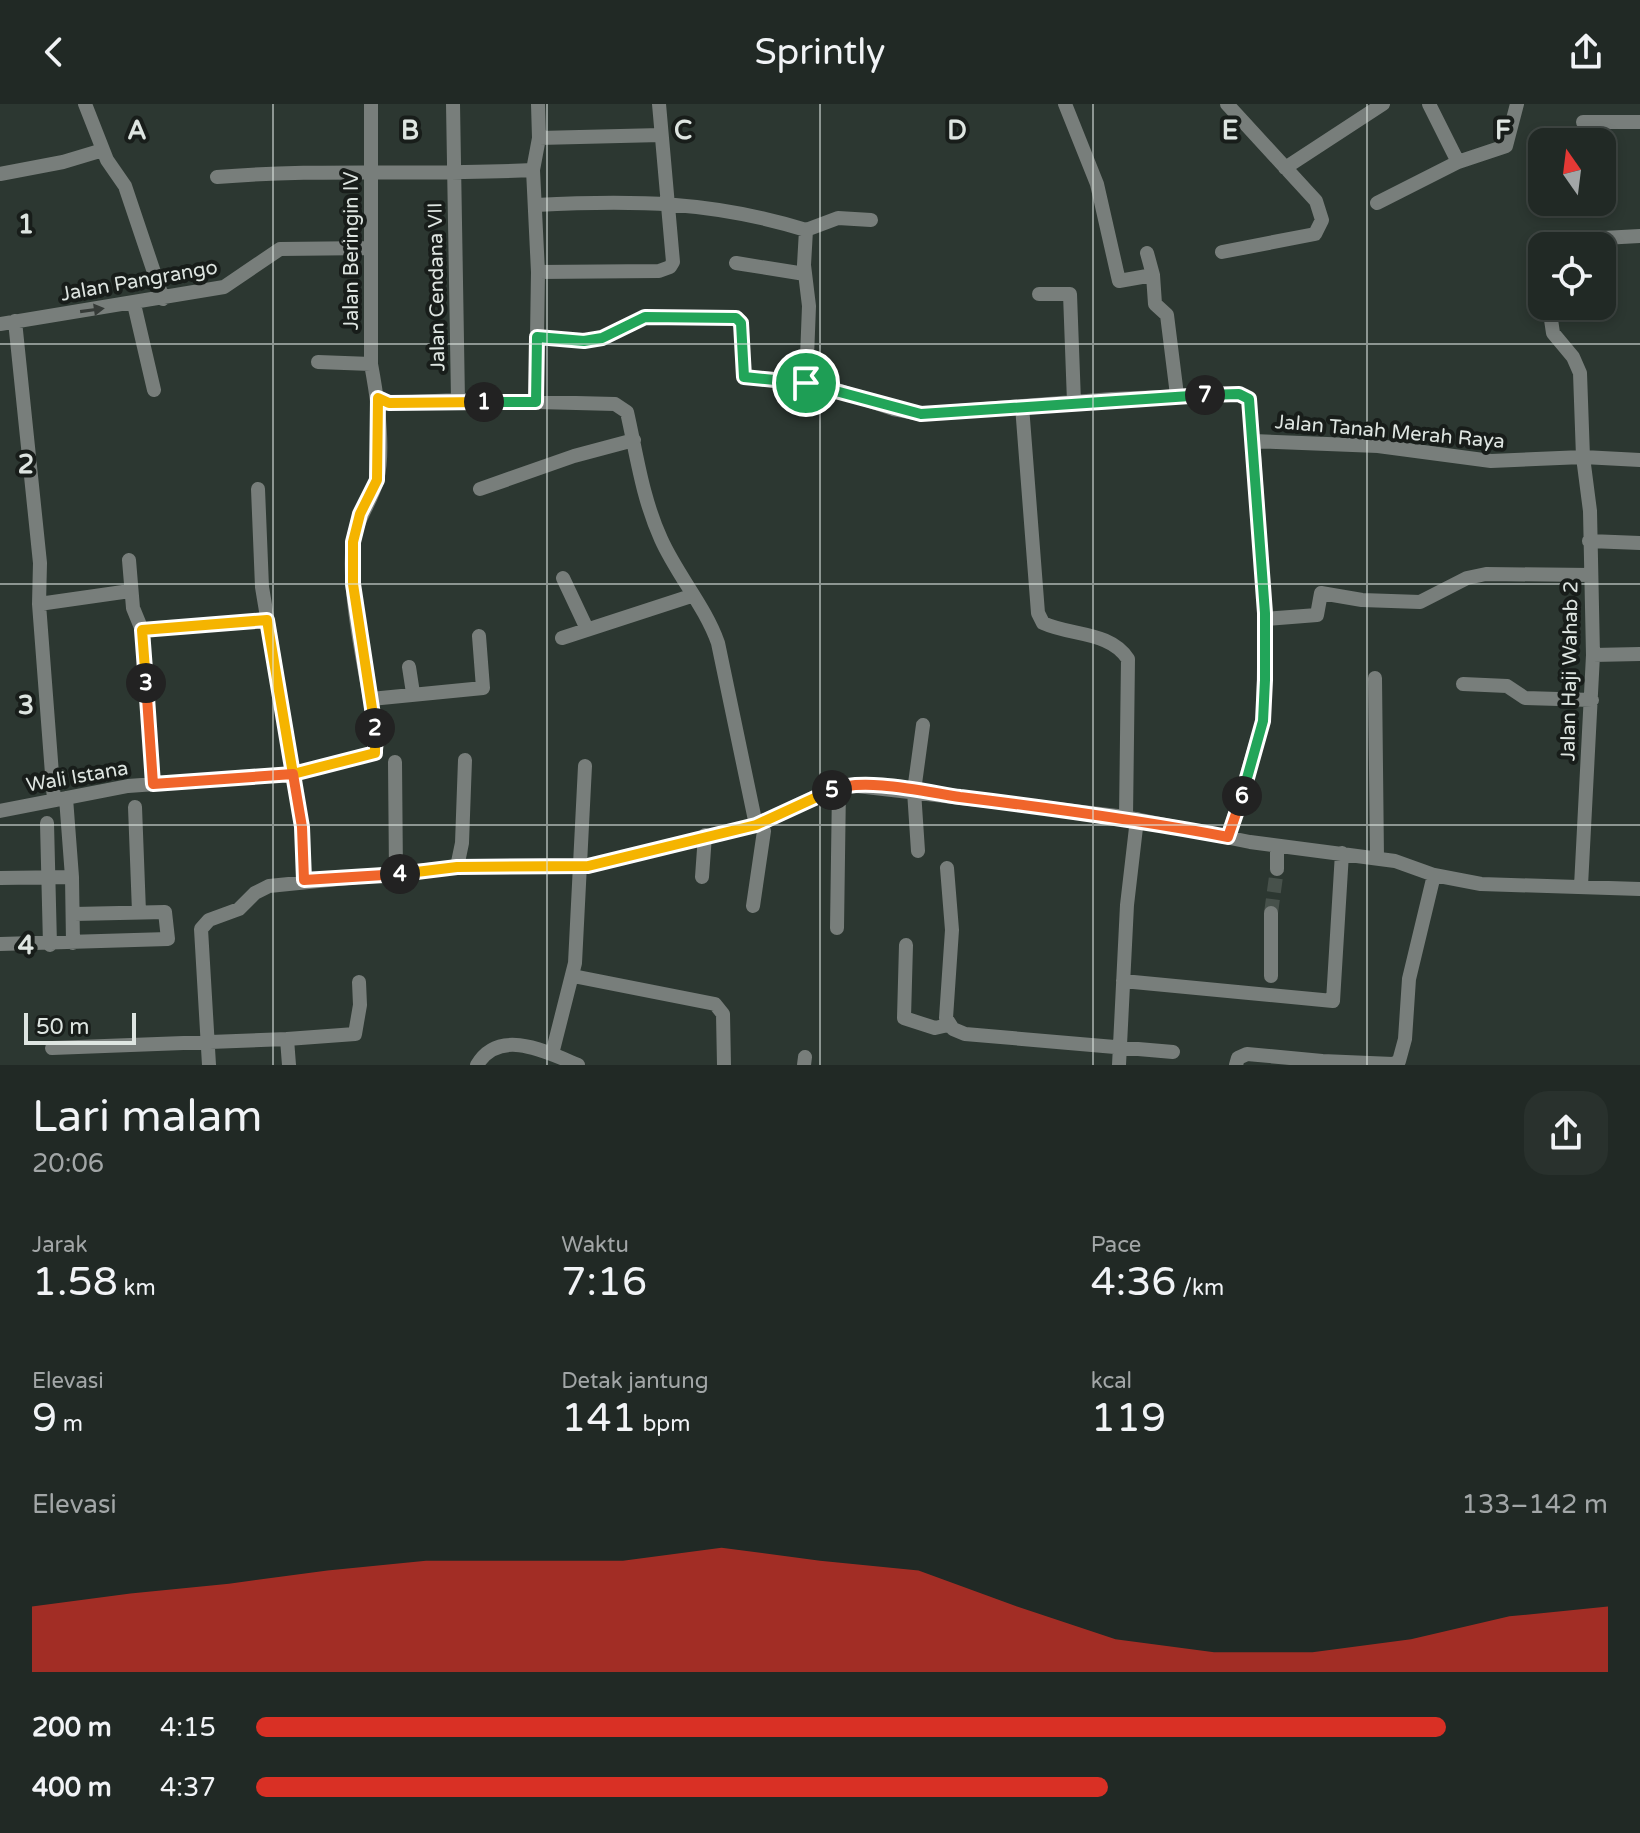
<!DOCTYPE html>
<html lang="id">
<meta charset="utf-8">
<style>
body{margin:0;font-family:"Varela Round",sans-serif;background:#29312d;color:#f1f3f6;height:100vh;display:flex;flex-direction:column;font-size:30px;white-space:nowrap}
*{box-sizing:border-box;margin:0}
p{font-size:26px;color:#a2a6a7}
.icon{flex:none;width:44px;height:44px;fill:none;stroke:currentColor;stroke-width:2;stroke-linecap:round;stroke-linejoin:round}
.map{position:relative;height:961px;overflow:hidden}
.details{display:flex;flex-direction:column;background:#212925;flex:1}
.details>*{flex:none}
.needle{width:52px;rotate:346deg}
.fabs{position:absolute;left:1528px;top:24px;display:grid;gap:16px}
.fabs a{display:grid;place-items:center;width:88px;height:88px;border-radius:16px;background:#212925;box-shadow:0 4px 12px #0003,0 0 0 2px #3e4542;font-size:40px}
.scale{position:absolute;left:24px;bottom:20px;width:112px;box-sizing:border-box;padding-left:8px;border:4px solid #dee5e1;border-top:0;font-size:22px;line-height:28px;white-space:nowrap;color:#dee5e1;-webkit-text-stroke:6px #181d1a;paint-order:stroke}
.pin{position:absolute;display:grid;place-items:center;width:68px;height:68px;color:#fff;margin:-34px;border:4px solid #fff;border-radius:50%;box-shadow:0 2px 8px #0007}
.km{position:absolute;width:40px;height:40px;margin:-20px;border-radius:50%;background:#222;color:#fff;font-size:22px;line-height:40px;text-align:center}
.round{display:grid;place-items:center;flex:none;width:84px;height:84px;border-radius:24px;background:#29312d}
.headline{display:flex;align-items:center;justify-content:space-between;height:136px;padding:0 32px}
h1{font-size:44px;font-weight:600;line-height:60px}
.figures{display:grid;grid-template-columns:repeat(3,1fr);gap:12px;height:136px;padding:8px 32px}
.figures div{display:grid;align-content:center}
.figures b{font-size:40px;font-weight:600}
.figures small{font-size:22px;font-weight:400}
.figures p{font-size:22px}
.chart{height:224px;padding:16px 32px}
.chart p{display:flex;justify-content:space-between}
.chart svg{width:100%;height:144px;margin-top:8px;fill:#d93025;opacity:.7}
ul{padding:0 32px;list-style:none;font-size:26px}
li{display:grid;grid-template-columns:128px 96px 1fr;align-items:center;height:60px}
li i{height:20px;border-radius:10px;background:#d93025}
header{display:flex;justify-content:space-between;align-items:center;height:104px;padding:0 32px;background:#212925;font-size:36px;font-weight:600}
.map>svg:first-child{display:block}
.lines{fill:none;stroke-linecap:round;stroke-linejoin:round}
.minor-tunnel{stroke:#47514b;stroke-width:14;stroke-dasharray:14 7;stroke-linecap:butt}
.minor{stroke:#787e7b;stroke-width:14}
.oneway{fill:#353a37}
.split-1-casing{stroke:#fff;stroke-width:16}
.split-2-casing{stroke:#fff;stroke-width:16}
.split-3-casing{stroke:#fff;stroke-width:16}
.split-4-casing{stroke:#fff;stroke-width:16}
.split-5-casing{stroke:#fff;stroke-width:16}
.split-6-casing{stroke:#fff;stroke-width:16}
.split-7-casing{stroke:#fff;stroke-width:16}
.split-8-casing{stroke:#fff;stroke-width:16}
.split-1{stroke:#22a559;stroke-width:10}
.split-2{stroke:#f5b400;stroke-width:10}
.split-3{stroke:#f5b400;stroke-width:10}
.split-4{stroke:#f0652b;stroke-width:10}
.split-5{stroke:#f5b400;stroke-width:10}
.split-6{stroke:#f0652b;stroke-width:10}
.split-7{stroke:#22a559;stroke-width:10}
.split-8{stroke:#22a559;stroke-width:10}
.grid{fill:none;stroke:#dee5e1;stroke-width:2;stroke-opacity:0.55}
.labels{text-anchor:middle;stroke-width:8;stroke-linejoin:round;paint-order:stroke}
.street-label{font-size:20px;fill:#dee5e1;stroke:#181d1a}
.grid-label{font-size:26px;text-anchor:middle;font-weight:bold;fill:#dee5e1;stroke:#181d1a;stroke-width:8;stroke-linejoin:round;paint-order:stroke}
</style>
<header><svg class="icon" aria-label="back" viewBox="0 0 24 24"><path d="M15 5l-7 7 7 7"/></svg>Sprintly<svg class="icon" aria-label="share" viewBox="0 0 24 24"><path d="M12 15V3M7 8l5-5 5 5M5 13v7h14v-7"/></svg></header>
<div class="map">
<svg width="1640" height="961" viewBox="0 0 1640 961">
<rect width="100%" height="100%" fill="#2c3731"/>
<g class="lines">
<path class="minor-tunnel" d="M 1271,809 L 1277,765"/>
<path class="minor" d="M 85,0 L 107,56 L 125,82 L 163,195
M 453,0 L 458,296
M 1065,0 L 1097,80 L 1119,177 L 1153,171 L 1155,200 L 1167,211 L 1177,291
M 1429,0 L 1458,58
M 1583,18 L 1640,18
M 539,34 L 661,31
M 1285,64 L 1383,0
M 0,70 L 63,58 L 103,46
M 217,73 C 322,64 427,72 533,66
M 1377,99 L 1458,58 L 1506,42 L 1517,0
M 536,101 C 634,96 712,97 806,126 L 804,161 L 809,202 L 806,279
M 806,126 L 838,114 L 871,116
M 1572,142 L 1603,134 L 1640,132
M 1222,148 L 1315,130 L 1322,116 L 1316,97 L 1227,0
M 1147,149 L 1153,171
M 736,159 L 805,170
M 538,168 L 659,167 L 670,163 L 673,158 L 659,0
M 1039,190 L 1070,190 L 1074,298
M 134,200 L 154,286
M 1549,202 L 1553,229 L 1573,253 L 1580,269 L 1583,353 L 1590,407 L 1593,551 L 1581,782
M 15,217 L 40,459 L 39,500 L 54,696
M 0,220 L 224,183 L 280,145 L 371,144
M 537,233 L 584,237 L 602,234 L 645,213 L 736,214 L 741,219 L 744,273 L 832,284 L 893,305 L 921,310 L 1112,295 L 1239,290 L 1249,295 L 1253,337 L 1378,342 L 1491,357 L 1583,353 L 1640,356
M 318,258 L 371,260
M 378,294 L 389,299 L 458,296 L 615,300 L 627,308 C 637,352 642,393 661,435 C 677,471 705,502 718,539 L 756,721
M 536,298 L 538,168 L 533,66 L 539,34 L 538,0
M 1022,302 L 1038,509 L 1043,519 C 1071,532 1110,527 1128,555 L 1126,713
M 258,385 L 262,483 L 302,723 L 304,776
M 480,385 L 574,352 L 634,336
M 1589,437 L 1640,439
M 129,456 L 133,504 L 142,526 L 267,516
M 563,474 L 587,525
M 39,500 L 130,487
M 1265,515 L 1317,511 L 1321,489 L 1362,496 L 1420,498 L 1467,474 L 1486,470 L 1591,471
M 142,526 L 153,680
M 562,534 L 691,492
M 1593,551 L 1640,550
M 409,563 L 413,589
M 1375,574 L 1377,754
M 1463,580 L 1507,582 L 1525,594 L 1592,596
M 371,595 L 483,584 L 479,532
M 395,658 L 396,770
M 66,694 L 72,773 L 73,839
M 135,703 L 139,808
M 0,707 L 128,682 L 293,670 L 375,649 L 378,638 C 369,583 346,490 353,438 C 356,415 372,398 377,376 C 385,344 377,292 371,260 L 371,0
M 47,719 L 50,841
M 1228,733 L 1263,617 L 1265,509 L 1253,337
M 918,747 L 914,687 L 923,621
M 457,763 L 462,739 L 465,656
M 947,764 L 952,826 L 946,914 L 953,925 L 965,930 L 1173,948
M 1277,765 L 1277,742
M 702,773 L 705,731
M 0,774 L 72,773
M 753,802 L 764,727
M 837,824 L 839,683
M 0,840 L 168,835 L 165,808 L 74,810
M 906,841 L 904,914 L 935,924 L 948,921
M 573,872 L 715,900 L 723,910 L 724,961
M 1271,872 L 1271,809
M 1123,877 L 1333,897 L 1342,749
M 287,935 L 355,930 L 360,901 L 359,878
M 52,944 L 287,935 L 289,961
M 552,950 L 575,859 L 585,662
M 209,961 L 201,825 L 209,816 L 239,805 L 255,789 L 269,782 L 457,763 L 588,762 L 756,721 L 839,683 L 857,682 L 1126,713 L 1250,738 L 1395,757 L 1434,771 L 1481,780 L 1640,785
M 477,961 C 499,923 547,948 578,961
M 804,961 L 805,953
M 1119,961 L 1127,801 L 1137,715
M 1236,961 L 1238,954 L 1247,950 L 1322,957
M 1322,961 L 1322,957 L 1393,960 L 1399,957 L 1405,935 L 1409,875 L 1434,771"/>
</g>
<defs><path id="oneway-solid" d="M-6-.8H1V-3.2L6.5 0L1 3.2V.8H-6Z" transform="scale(2)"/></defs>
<use class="oneway" href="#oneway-solid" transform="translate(92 206) rotate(-8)"/>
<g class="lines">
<g class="split-1-casing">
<path id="split-1" d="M 484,298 L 536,298 L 537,233 L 584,237 L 602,234 L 645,213 L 736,214 L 741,219 L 744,273 L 806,279"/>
</g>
<g class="split-2-casing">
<path id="split-2" d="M 375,624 L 353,480 L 353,438 L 360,410 L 377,376 L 378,294 L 389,299 L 484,298"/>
</g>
<g class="split-3-casing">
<path id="split-3" d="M 146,579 L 142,526 L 267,516 L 293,670 L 375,649 L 375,624"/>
</g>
<g class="split-4-casing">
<path id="split-4" d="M 146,579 L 153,680 L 293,670 L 302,723 L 304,776 L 400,770"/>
</g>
<g class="split-5-casing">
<path id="split-5" d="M 400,770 L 457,763 L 588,762 L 756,721 L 832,686"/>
</g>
<g class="split-6-casing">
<path id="split-6" d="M 832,686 C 863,673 926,688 960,693 C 1050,704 1139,716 1228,733 L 1242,692"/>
</g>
<g class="split-7-casing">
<path id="split-7" d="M 1205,291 L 1239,290 L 1249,295 L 1265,509 L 1265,576 L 1263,617 L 1242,692"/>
</g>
<g class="split-8-casing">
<path id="split-8" d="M 806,279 L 921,310 L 1205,291"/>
</g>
<use href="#split-1" class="split-1"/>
<use href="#split-2" class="split-2"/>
<use href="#split-3" class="split-3"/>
<use href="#split-4" class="split-4"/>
<use href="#split-5" class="split-5"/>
<use href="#split-6" class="split-6"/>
<use href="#split-7" class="split-7"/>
<use href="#split-8" class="split-8"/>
</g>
<path class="grid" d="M 273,0 L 273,961M 547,0 L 547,961M 820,0 L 820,961M 1093,0 L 1093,961M 1367,0 L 1367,961M 0,240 L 1640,240M 0,480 L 1640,480M 0,721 L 1640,721"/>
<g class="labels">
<g class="street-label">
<text transform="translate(351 147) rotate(-90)" y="7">Jalan Beringin IV</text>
<text transform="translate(139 176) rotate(-10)" y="7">Jalan Pangrango</text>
<text transform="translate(436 183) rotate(-91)" y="7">Jalan Cendana VII</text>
<text transform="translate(1390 327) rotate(5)" y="7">Jalan Tanah Merah Raya</text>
<text transform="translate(1569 567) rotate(-89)" y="7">Jalan Haji Wahab 2</text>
<text transform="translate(77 672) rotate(-10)" y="7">Wali Istana</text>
</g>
</g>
<g class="grid-label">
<text x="137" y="35">A</text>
<text x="410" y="35">B</text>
<text x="683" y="35">C</text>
<text x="957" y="35">D</text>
<text x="1230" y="35">E</text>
<text x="1503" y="35">F</text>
<text x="26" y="129">1</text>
<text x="26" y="369">2</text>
<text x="26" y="610">3</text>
<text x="26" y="850">4</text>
</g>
</svg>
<div class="fabs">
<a><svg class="needle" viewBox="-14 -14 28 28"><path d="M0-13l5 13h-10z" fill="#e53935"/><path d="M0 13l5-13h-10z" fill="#a2a6a7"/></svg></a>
<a><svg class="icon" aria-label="locate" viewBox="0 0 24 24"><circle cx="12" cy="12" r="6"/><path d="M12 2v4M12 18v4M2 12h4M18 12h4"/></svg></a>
</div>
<div class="scale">50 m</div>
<div class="pin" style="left:806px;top:279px;background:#1e9e55"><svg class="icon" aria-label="arrive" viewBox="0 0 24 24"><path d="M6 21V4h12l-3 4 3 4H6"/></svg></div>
<b class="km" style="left:484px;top:298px">1</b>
<b class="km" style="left:375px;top:624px">2</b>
<b class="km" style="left:146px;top:579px">3</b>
<b class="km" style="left:400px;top:770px">4</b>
<b class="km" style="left:832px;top:686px">5</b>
<b class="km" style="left:1242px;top:692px">6</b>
<b class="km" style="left:1205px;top:291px">7</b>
</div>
<section class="details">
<div class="headline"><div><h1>Lari malam</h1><p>20:06</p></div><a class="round"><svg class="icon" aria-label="share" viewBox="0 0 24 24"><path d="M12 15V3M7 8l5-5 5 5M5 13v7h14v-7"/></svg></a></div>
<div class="figures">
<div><p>Jarak</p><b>1.58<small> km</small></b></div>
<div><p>Waktu</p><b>7:16</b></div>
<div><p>Pace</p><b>4:36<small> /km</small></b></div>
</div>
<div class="figures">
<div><p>Elevasi</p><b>9<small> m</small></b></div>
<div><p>Detak jantung</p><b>141<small> bpm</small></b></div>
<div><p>kcal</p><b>119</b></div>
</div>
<div class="chart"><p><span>Elevasi</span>133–142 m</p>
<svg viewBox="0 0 160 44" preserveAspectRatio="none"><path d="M0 44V24L10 20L20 17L30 13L40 10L50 10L60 10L70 6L80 10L90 13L100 24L110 34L120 38L130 38L140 34L150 27L160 24V44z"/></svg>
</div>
<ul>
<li><b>200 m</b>4:15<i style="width:88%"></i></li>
<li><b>400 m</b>4:37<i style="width:63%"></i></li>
</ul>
</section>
